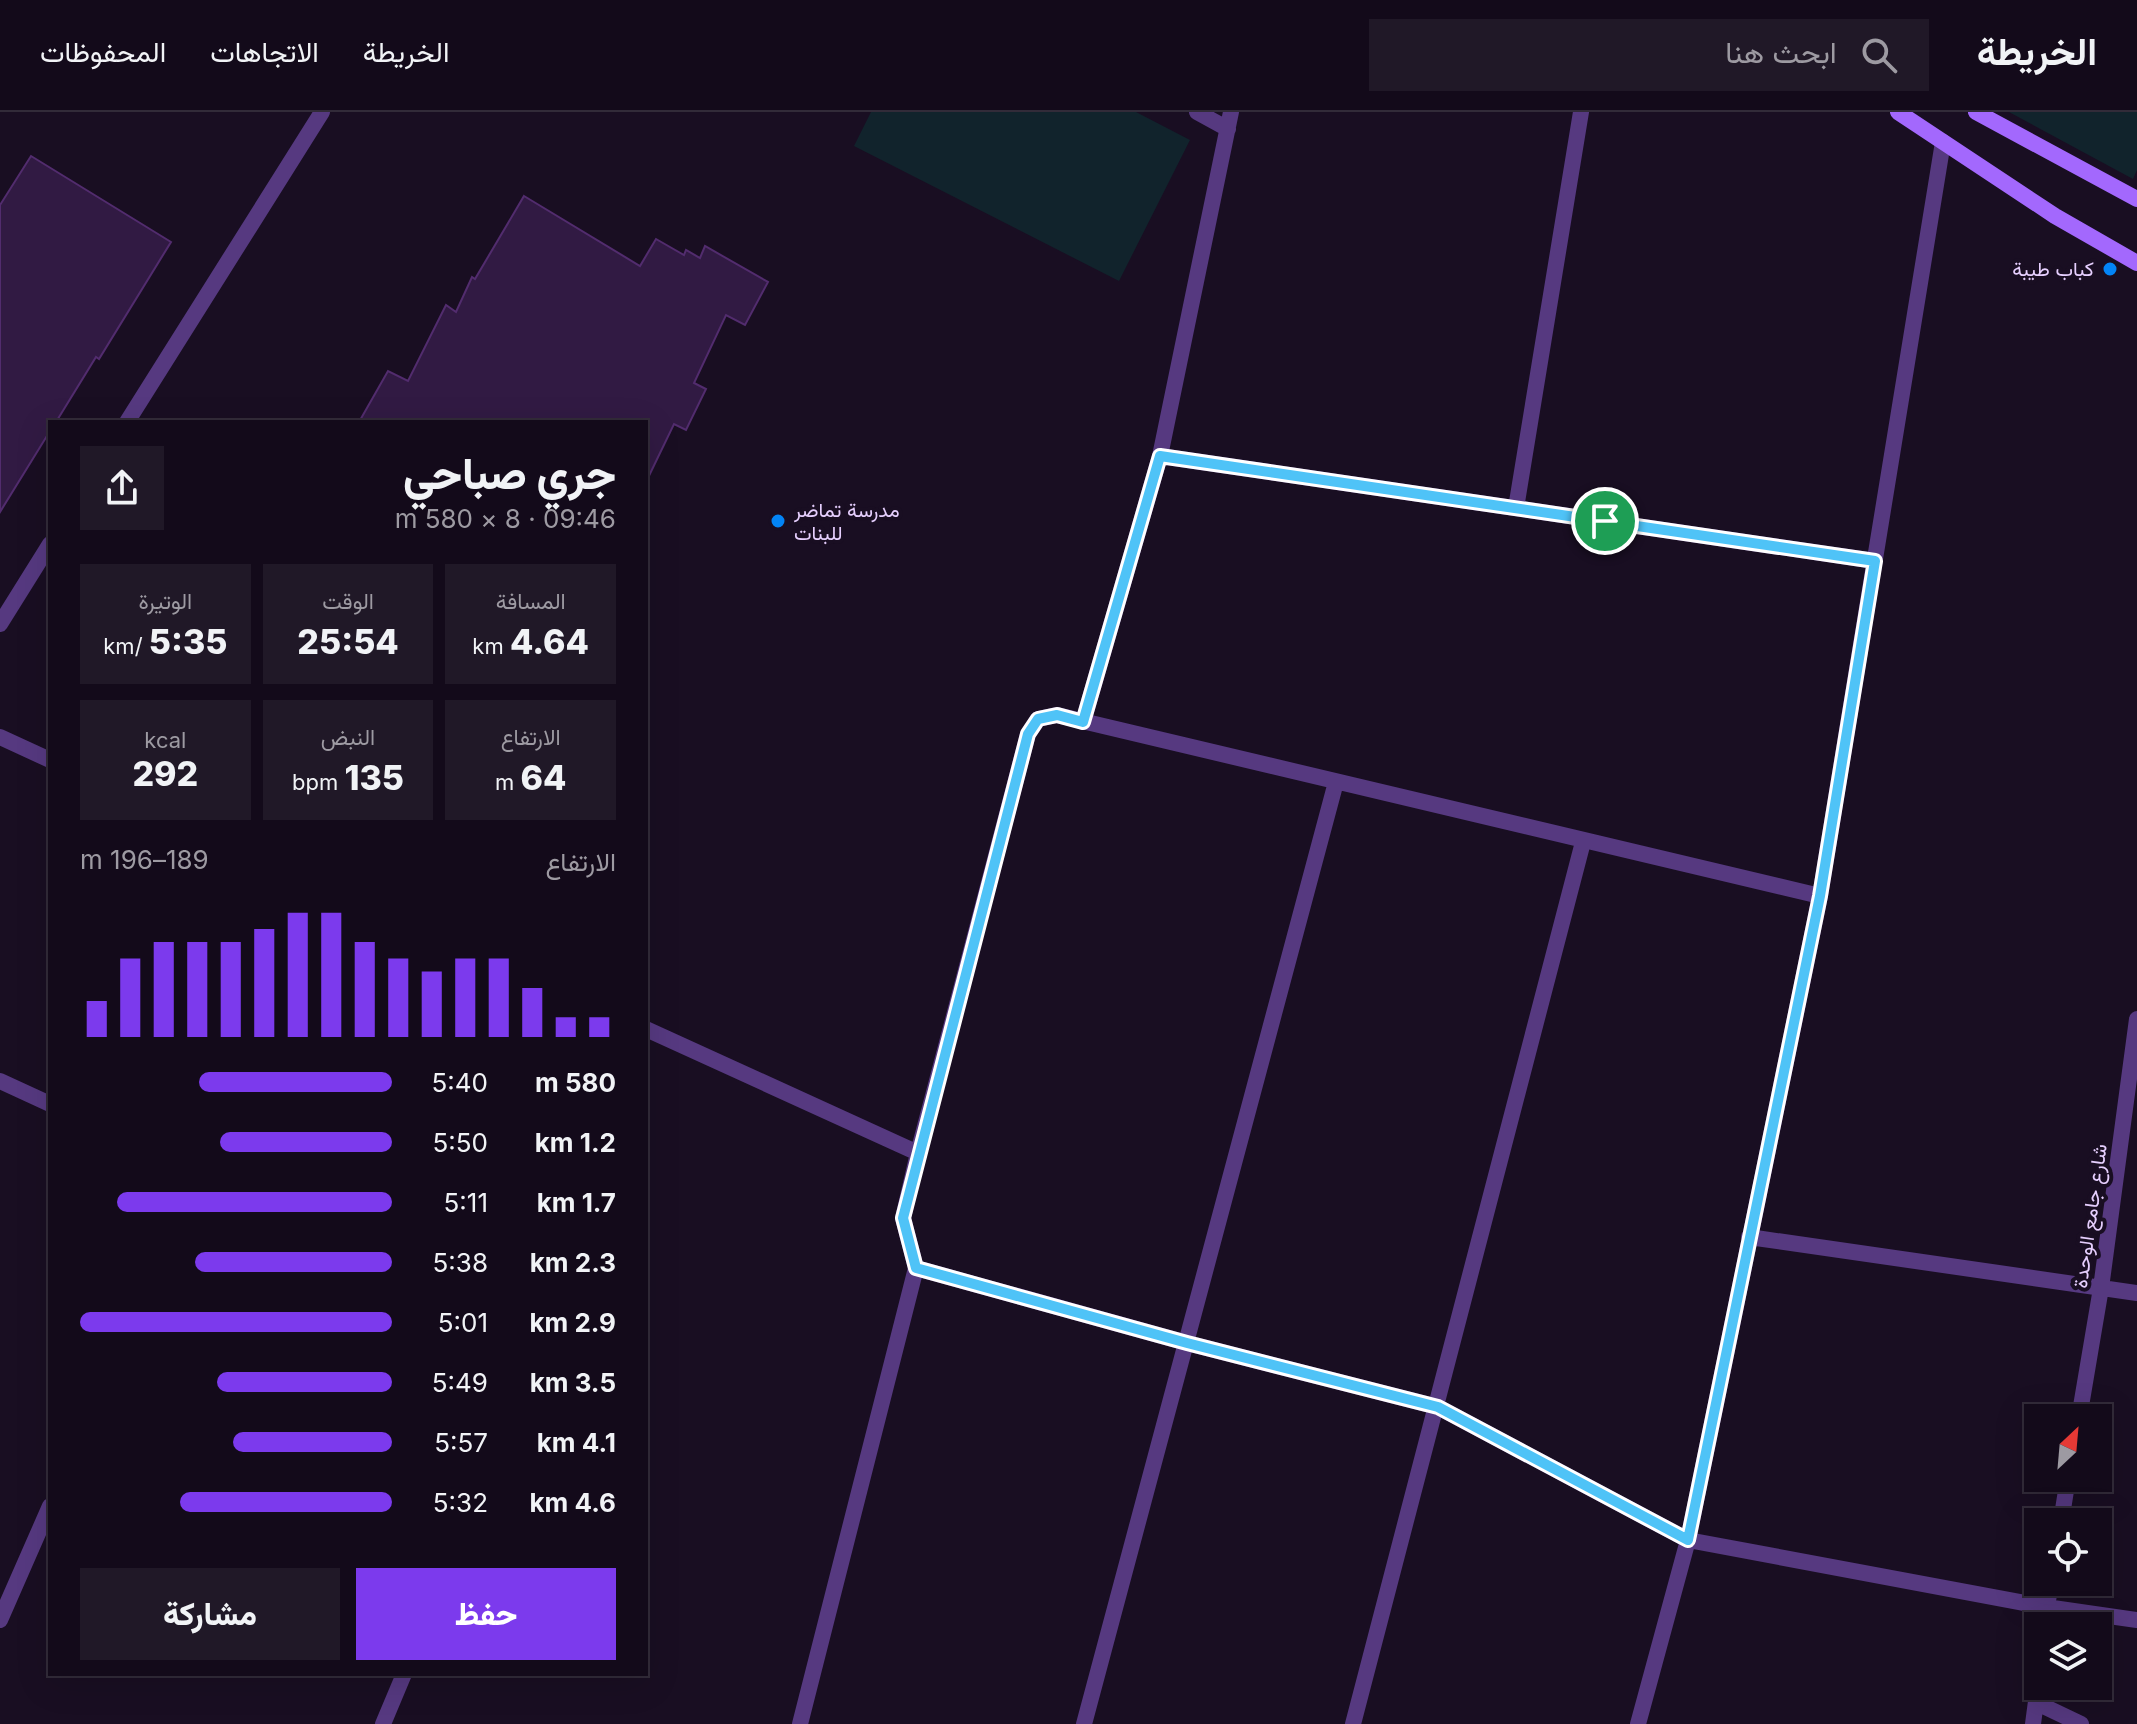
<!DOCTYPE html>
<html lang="ar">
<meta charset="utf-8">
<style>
body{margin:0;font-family:Inter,Vazirmatn,sans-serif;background:#201827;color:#f1f3f6;direction:rtl;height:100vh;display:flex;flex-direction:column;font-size:30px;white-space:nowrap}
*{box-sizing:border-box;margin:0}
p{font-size:26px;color:#9d9aa2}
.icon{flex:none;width:44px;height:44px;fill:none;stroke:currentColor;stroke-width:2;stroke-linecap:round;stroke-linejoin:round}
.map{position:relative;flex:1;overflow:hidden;direction:ltr}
.sheet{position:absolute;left:48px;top:308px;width:600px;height:1256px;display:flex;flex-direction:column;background:#130a1a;border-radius:0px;box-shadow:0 8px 32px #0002,0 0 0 2px #322b39;direction:rtl}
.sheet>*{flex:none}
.needle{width:52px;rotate:26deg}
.tools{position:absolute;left:2024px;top:1292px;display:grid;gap:16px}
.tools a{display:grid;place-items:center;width:88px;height:88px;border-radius:0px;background:#130a1a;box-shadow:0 8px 32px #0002,0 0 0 2px #322b39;font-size:40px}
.pin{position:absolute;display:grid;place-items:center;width:68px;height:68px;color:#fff;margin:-34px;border:4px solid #fff;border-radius:50%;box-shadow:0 2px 8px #0007}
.round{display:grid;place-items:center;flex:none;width:84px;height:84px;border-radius:0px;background:#201827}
.overview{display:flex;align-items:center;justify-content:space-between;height:136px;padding:0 32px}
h1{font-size:44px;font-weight:800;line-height:60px}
.stats{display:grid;grid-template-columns:repeat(3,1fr);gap:12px;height:136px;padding:8px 32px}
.stats div{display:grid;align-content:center;border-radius:0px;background:#201827;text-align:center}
.stats b{font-size:34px;font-weight:800}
.stats small{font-size:22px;font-weight:400}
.stats p{font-size:22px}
.chart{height:224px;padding:16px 32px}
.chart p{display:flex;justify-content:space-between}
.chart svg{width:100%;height:144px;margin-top:8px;stroke:#7c3aed;stroke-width:6}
.action{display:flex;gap:16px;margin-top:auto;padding:16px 32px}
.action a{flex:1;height:92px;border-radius:0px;background:#7c3aed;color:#fff;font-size:32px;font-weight:800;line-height:92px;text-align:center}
.action a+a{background:#201827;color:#f1f3f6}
ul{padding:0 32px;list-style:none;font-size:26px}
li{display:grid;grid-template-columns:128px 96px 1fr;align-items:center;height:60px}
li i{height:20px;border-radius:10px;background:#7c3aed}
header{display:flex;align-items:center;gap:48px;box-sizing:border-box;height:112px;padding:0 40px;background:#130a1a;border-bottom:2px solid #322b39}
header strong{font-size:38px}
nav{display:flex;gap:44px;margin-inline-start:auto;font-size:28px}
.search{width:560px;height:72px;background:#201827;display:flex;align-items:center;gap:20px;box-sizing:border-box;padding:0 28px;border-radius:0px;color:#9d9aa2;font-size:30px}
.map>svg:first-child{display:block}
.green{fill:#11232c}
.building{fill:#311a43;stroke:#522c6e;stroke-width:2}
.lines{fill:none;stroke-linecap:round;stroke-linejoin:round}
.minor{stroke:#563980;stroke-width:16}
.secondary{stroke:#a368fd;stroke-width:16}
.route-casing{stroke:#fff;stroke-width:16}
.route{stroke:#4fc3f7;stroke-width:10}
.poi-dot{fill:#0384f6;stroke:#190e22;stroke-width:3}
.labels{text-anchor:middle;stroke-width:8;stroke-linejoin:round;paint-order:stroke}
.poi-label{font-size:20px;fill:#e6cffe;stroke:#190e22;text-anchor:end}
.street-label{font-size:20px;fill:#e6cffe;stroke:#190e22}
</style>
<header>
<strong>الخريطة</strong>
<div class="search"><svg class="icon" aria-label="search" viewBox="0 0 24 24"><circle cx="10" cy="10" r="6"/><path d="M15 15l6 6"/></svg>ابحث هنا</div>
<nav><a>الخريطة</a><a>الاتجاهات</a><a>المحفوظات</a></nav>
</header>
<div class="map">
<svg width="2137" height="1612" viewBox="0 0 2137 1612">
<rect width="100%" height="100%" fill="#190e22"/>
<path class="green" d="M 871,0 L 1136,0 L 1190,28 L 1119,169 L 854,34 Z
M 2009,0 L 2137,0 L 2137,58 L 2133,67 Z"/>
<path class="building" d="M 31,44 L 171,130 L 99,247 L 96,245 L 56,310 L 50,310 L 50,319 L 0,400 L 0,93 Z
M 524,84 L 640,154 L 656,127 L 684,143 L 686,138 L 700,146 L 705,134 L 768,170 L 745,213 L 726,203 L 694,271 L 706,277 L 686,318 L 674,312 L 646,370 L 646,310 L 359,310 L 388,259 L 408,269 L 446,193 L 456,200 L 472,165 L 475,167 Z"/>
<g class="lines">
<path class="minor" d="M 1197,0 L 1228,17
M 127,310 L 322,0
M 1160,344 L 1875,449
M 1516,396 L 1581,0
M 0,512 L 50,432
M 1083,610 L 1160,344 L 1231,0
M 0,625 L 50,648
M 646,917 L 918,1041
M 0,969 L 50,992
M 1749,1125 L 2137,1181
M 916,1156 L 1187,1231 L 1438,1295 L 1688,1428 L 2046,1495 L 2137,1508
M 2079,1306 L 2101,1176 L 2137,907
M 2061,1410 L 2068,1366
M 0,1508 L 50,1394
M 2044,1514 L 2051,1470
M 2037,1591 L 2081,1612
M 383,1612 L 404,1562
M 800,1612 L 916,1156 L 903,1106 L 918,1041 L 1028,622 L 1038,607 L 1057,603 L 1820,784
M 1084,1612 L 1336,670
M 1353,1612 L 1583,730
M 1638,1612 L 1688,1428 L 1820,784 L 1943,30
M 2033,1612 L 2038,1574"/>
<path class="secondary" d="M 1898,0 L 2055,104 L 2137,151
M 1976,0 L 2137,87"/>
</g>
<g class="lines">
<g class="route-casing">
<path id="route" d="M 1160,344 L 1875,449 L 1820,784 L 1688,1428 L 1438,1295 L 1187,1231 L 916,1156 L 903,1106 L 1028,622 L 1038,607 L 1057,603 L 1083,610 Z"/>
</g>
<use href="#route" class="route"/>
</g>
<g class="poi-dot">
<circle cx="2110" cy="157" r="8"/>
<circle cx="778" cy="409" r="8"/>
</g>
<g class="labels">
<g class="poi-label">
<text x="2094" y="164">كباب طيبة</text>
<text x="794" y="405" text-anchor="start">مدرسة تماضر<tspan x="794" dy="23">للبنات</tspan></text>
</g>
<g class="street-label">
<text transform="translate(2090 1104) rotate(-82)" y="7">شارع جامع الوحدة</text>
</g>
</g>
</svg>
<div class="tools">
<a><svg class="needle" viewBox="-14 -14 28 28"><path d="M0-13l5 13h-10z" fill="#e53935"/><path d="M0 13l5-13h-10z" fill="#9d9aa2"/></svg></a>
<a><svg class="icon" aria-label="locate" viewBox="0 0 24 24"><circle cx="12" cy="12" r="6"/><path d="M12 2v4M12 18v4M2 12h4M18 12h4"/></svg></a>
<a><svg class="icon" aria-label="layers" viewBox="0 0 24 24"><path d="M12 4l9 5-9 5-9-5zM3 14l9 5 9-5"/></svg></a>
</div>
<div class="pin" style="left:1605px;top:409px;background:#1e9e55"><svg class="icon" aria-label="arrive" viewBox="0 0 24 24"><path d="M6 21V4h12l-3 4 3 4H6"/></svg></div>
<section class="sheet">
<div class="overview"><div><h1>جري صباحي</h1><p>09:46 · 8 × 580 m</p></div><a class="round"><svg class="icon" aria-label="share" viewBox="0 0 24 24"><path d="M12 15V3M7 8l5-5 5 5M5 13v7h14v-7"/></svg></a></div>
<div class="stats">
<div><p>المسافة</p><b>4.64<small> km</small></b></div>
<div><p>الوقت</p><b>25:54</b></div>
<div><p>الوتيرة</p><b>5:35<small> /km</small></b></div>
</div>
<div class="stats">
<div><p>الارتفاع</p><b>64<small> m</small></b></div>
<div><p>النبض</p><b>135<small> bpm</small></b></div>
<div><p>kcal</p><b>292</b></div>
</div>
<div class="chart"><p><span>الارتفاع</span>189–196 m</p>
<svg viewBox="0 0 160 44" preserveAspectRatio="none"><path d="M5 44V33M15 44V20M25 44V15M35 44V15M45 44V15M55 44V11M65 44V6M75 44V6M85 44V15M95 44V20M105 44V24M115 44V20M125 44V20M135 44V29M145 44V38M155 44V38"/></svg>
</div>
<ul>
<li><b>580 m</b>5:40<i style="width:62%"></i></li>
<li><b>1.2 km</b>5:50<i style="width:55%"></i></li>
<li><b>1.7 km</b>5:11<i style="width:88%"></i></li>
<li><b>2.3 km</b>5:38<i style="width:63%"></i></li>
<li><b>2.9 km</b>5:01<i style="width:100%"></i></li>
<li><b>3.5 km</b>5:49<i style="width:56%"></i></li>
<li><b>4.1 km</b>5:57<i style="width:51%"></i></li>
<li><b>4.6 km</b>5:32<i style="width:68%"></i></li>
</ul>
<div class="action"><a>حفظ</a><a>مشاركة</a></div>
</section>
</div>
